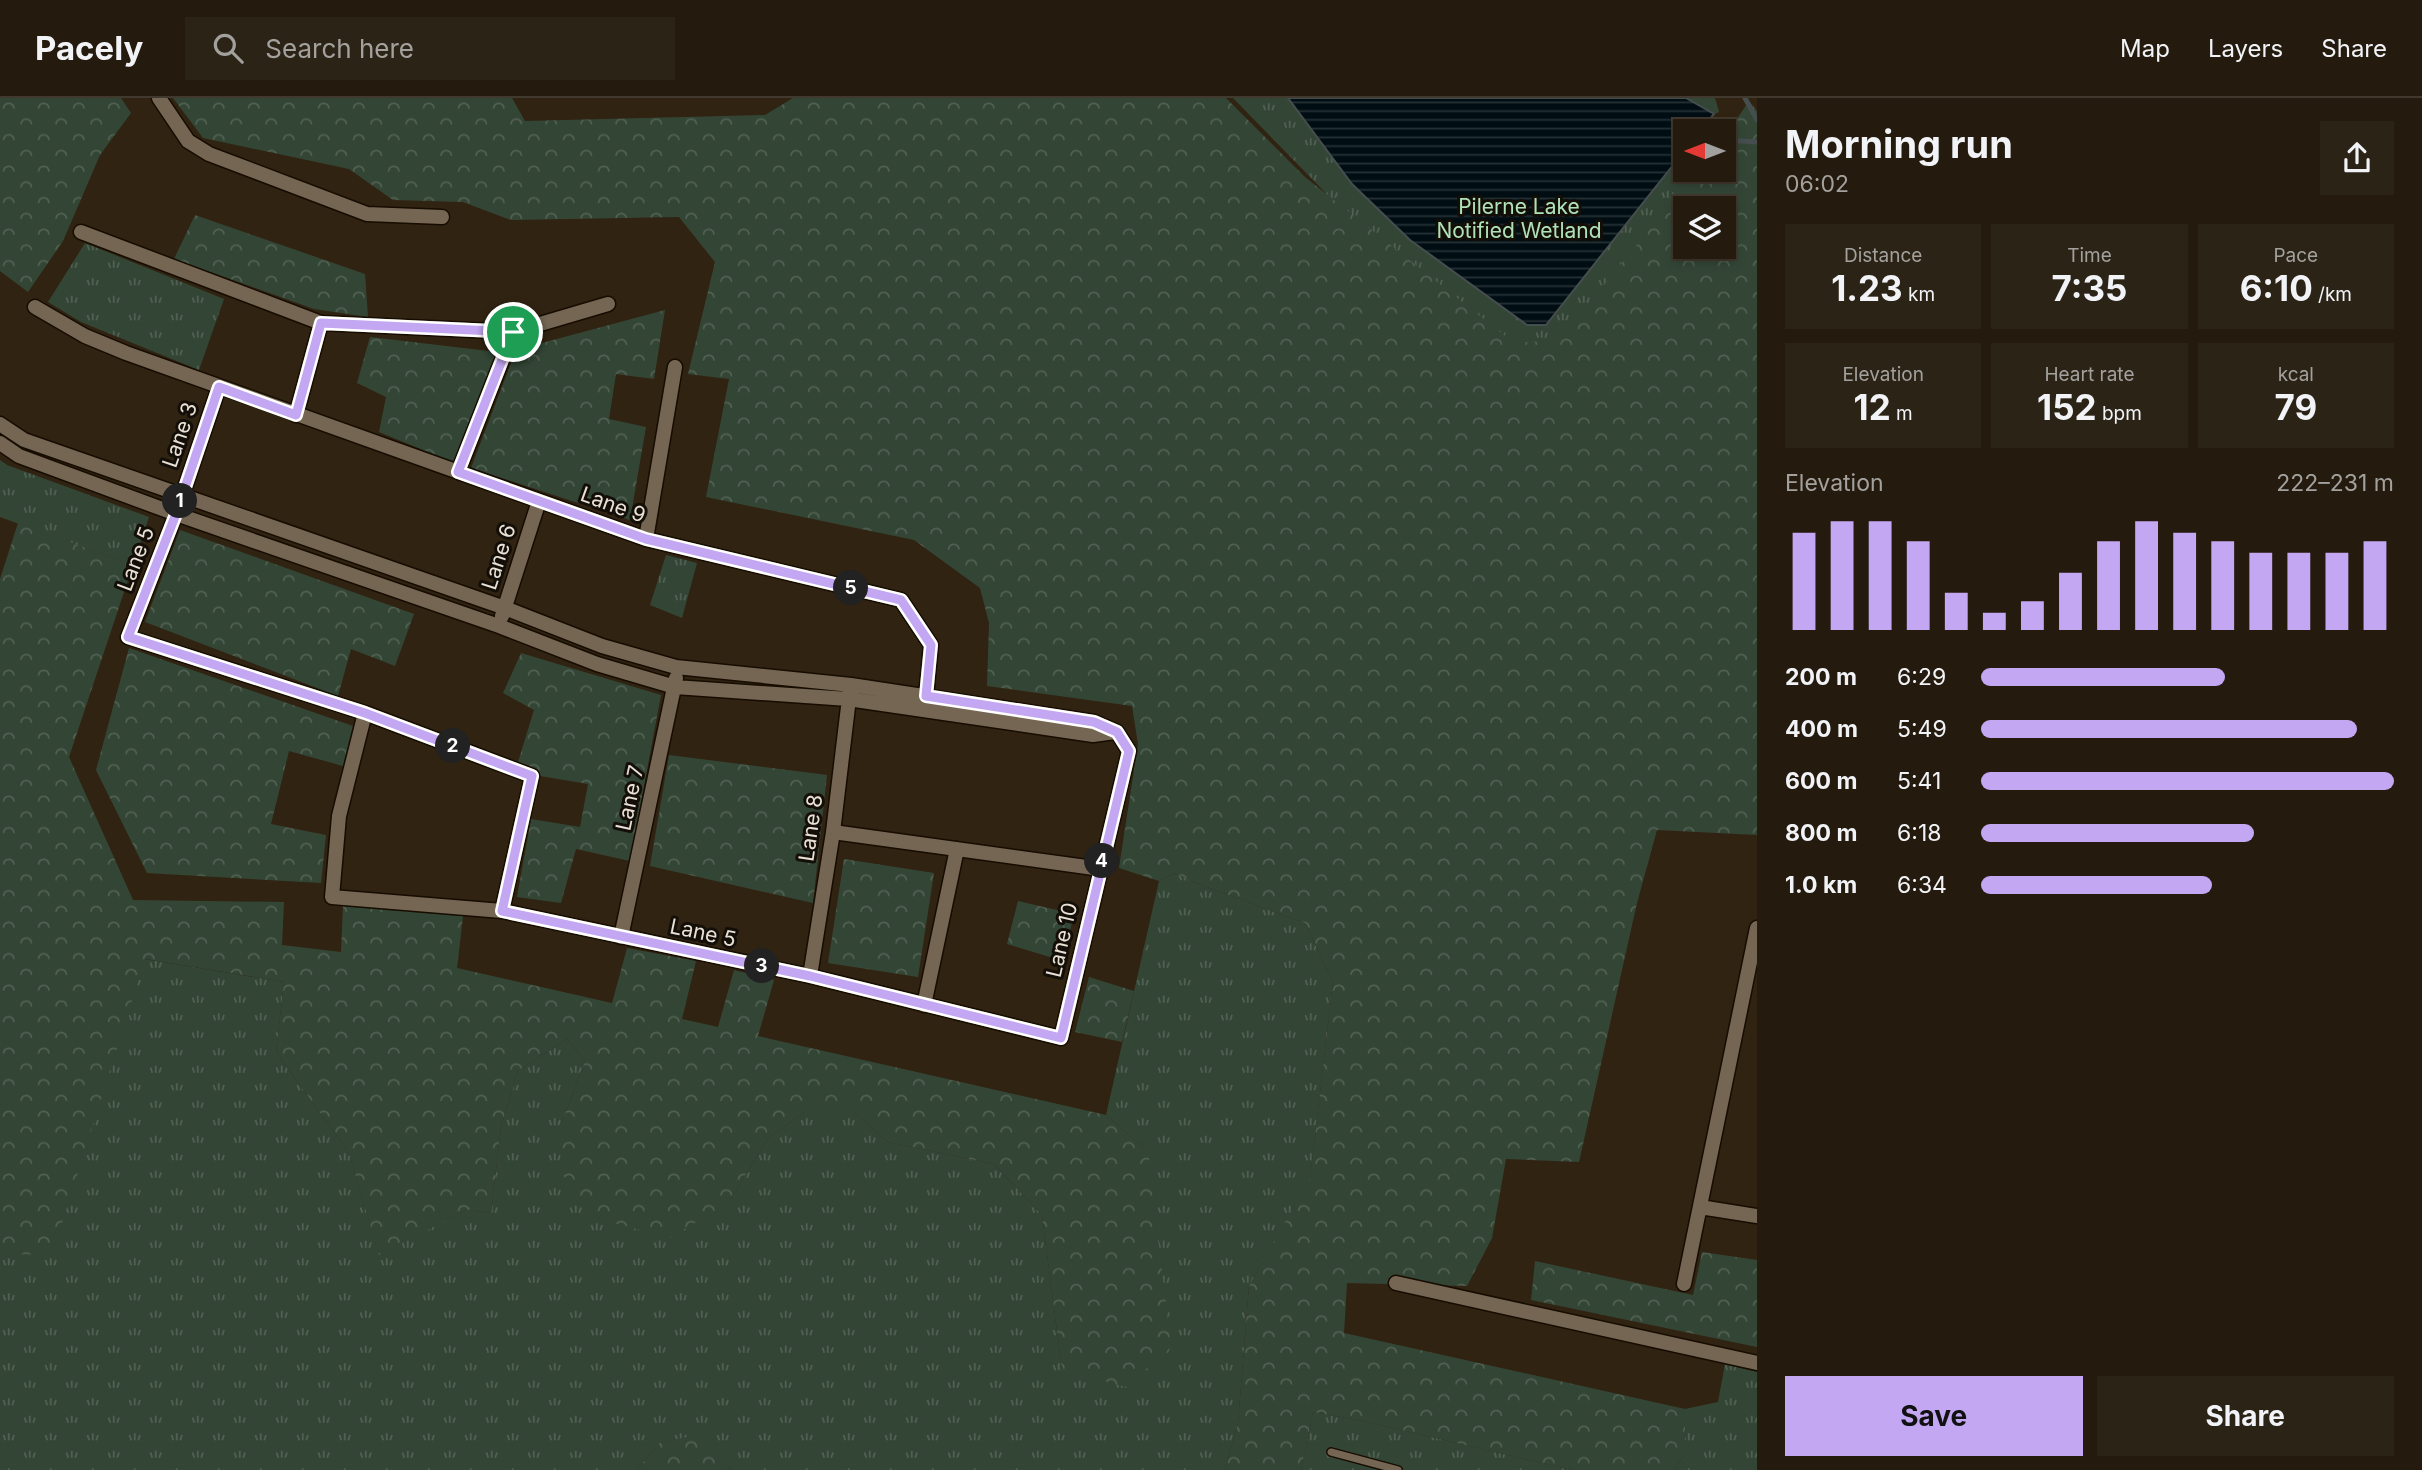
<!DOCTYPE html>
<meta charset="utf-8">
<style>
body{margin:0;font-family:Inter,sans-serif;background:#2c2317;color:#f1f3f6;height:100vh;display:flex;flex-direction:column;font-size:26px;white-space:nowrap}
*{box-sizing:border-box;margin:0}
p{font-size:23px;color:#a3a19e}
.icon{flex:none;width:38px;height:38px;fill:none;stroke:currentColor;stroke-width:2;stroke-linecap:round;stroke-linejoin:round}
.map{position:relative;flex:1;overflow:hidden}
.drawer{display:flex;flex-direction:column;background:#241a0e;width:665px}
.drawer>*{flex:none}
.needle{width:46px;rotate:270deg}
.fabs{position:absolute;left:1673px;top:21px;display:grid;gap:14px}
.fabs a{display:grid;place-items:center;width:63px;height:63px;border-radius:0px;background:#241a0e;box-shadow:0 4px 10px #0003,0 0 0 2px #41382e;font-size:35px}
.pin{position:absolute;display:grid;place-items:center;width:60px;height:60px;color:#fff;margin:-30px;border:4px solid #fff;border-radius:50%;box-shadow:0 2px 7px #0007}
.km{position:absolute;width:35px;height:35px;margin:-18px;border-radius:50%;background:#222;color:#fff;font-size:19px;line-height:35px;text-align:center}
.round{display:grid;place-items:center;flex:none;width:74px;height:74px;border-radius:0px;background:#2c2317}
.head{display:flex;align-items:center;justify-content:space-between;height:119px;padding:0 28px}
h1{font-size:38px;font-weight:700;line-height:52px}
.metrics{display:grid;grid-template-columns:repeat(3,1fr);gap:10px;height:119px;padding:7px 28px}
.metrics div{display:grid;align-content:center;border-radius:0px;background:#2c2317;text-align:center}
.metrics b{font-size:35px;font-weight:700}
.metrics small{font-size:19px;font-weight:400}
.metrics p{font-size:19px}
.chart{height:196px;padding:14px 28px}
.chart p{display:flex;justify-content:space-between}
.chart svg{width:100%;height:126px;margin-top:7px;stroke:#c3a7f2;stroke-width:6}
.cta{display:flex;gap:14px;margin-top:auto;padding:14px 28px}
.cta a{flex:1;height:80px;border-radius:0px;background:#c3a7f2;color:#111;font-size:28px;font-weight:700;line-height:80px;text-align:center}
.cta a+a{background:#2c2317;color:#f1f3f6}
ul{padding:0 28px;list-style:none;font-size:23px}
li{display:grid;grid-template-columns:112px 84px 1fr;align-items:center;height:52px}
li i{height:18px;border-radius:9px;background:#c3a7f2}
header{display:flex;align-items:center;gap:42px;box-sizing:border-box;height:98px;padding:0 35px;background:#241a0e;border-bottom:2px solid #41382e}
header strong{font-size:33px}
nav{display:flex;gap:38px;margin-inline-start:auto;font-size:24px}
.search{width:490px;height:63px;background:#2c2317;display:flex;align-items:center;gap:18px;box-sizing:border-box;padding:0 24px;border-radius:0px;color:#a3a19e;font-size:26px}
main{display:flex;flex:1;min-height:0}
.map>svg:first-child{display:block}
.grass{fill:url(#grass-tufts)}
.forest{fill:url(#forest-crowns);fill-rule:evenodd}
.water{fill:url(#water-rules);stroke:#464d4e;stroke-width:2}
.lines{fill:none;stroke-linecap:round;stroke-linejoin:round}
.stream{stroke:#464d4e;stroke-width:5}
.lane-casing{stroke:#170c00;stroke-width:10}
.street-casing{stroke:#170c00;stroke-width:17}
.lane{stroke:#746653;stroke-width:7}
.street{stroke:#746653;stroke-width:14}
.route-casing{stroke:#fff;stroke-width:14}
.route{stroke:#c3a7f2;stroke-width:9}
.labels{text-anchor:middle;stroke-width:6;stroke-linejoin:round;paint-order:stroke}
.park-label{font-size:21px;fill:#b0e2b8;stroke:#130e07}
.street-label{font-size:21px;fill:#e9e1d6;stroke:#130e07}
</style>
<header>
<strong>Pacely</strong>
<div class="search"><svg class="icon" aria-label="search" viewBox="0 0 24 24"><circle cx="10" cy="10" r="6"/><path d="M15 15l6 6"/></svg>Search here</div>
<nav><a>Map</a><a>Layers</a><a>Share</a></nav>
</header>
<main>
<div class="map">
<svg width="1757" height="1372" viewBox="0 0 1757 1372">
<defs>
<pattern id="grass-tufts" width="24" height="20" patternUnits="userSpaceOnUse" patternTransform="scale(1.75)"><rect width="24" height="20" fill="#334636"/><path d="M3 7l-1-3M5 7V3M7 7l1-3M15 17l-1-3M17 17v-4M19 17l1-3" fill="none" stroke="#516052"/></pattern>
<pattern id="forest-crowns" width="20" height="18" patternUnits="userSpaceOnUse" patternTransform="scale(1.75)"><rect width="20" height="18" fill="#334636"/><path d="M2 6a3 3 0 1 1 6 0M12 15a3 3 0 1 1 6 0" fill="none" stroke="#516052"/></pattern>
<pattern id="water-rules" width="6" height="5" patternUnits="userSpaceOnUse" patternTransform="scale(1.75)"><rect width="6" height="5" fill="#000e13"/><path d="M0 2.5h6" fill="none" stroke="#253135"/></pattern>
</defs>
<rect width="100%" height="100%" fill="#302312"/>
<path class="grass" d="M 1233,0 L 1715,0 L 1719,14 L 1698,24 L 1707,33 L 1685,33 L 1685,72 L 1698,72 L 1527,301 Z
M 85,145 L 224,201 L 199,272 L 81,224 L 48,204 Z
M 0,362 L 7,367 L 149,419 L 133,467 L 0,419 Z
M 666,457 L 697,465 L 682,520 L 650,507 Z
M 1175,775 L 1196,785 L 1305,825 L 1333,884 L 1310,1081 L 1249,1188 L 1238,1325 L 1225,1372 L 731,1372 L 701,1337 L 659,1345 L 637,1372 L 0,1372 L 0,1156 L 52,1156 L 144,861 L 284,884 L 276,954 L 349,1055 L 379,1156 L 466,1112 L 491,1115 L 501,1029 L 518,973 L 567,941 L 585,963 L 562,1024 L 729,1104 L 768,1040 L 807,1012 L 852,1012 L 888,1044 L 994,1066 L 1042,1117 L 1062,1272 L 1148,1053 L 1106,1017 L 1159,783 Z
M 1725,1266 L 1757,1274 L 1757,1372 L 1674,1372 L 1685,1356 L 1685,1311 L 1718,1304 Z
M 1313,1314 L 1363,1323 L 1572,1372 L 1301,1372 Z"/>
<path class="forest" d="M 0,0 L 121,0 L 131,15 L 100,57 L 63,143 L 28,194 L 0,173 Z
M 173,0 L 512,0 L 525,23 L 765,17 L 793,0 L 1226,0 L 1305,79 L 1514,245 L 1559,242 L 1698,72 L 1724,72 L 1724,40 L 1749,3 L 1757,13 L 1757,737 L 1657,732 L 1637,805 L 1579,1064 L 1506,1061 L 1492,1140 L 1467,1188 L 1347,1185 L 1344,1235 L 1685,1311 L 1685,1356 L 1674,1372 L 1572,1372 L 1363,1323 L 1313,1314 L 1301,1372 L 1225,1372 L 1238,1325 L 1249,1188 L 1310,1080 L 1333,884 L 1305,825 L 1196,785 L 1175,775 L 1159,783 L 1119,770 L 1138,646 L 1132,608 L 987,588 L 989,525 L 980,490 L 914,442 L 706,399 L 729,281 L 688,276 L 715,164 L 679,119 L 511,122 L 463,104 L 393,102 L 349,71 L 203,40 ZM 1685,110 L 1724,110 L 1724,149 L 1685,149 Z
M 195,117 L 365,176 L 368,219 L 314,211 L 174,161 Z
M 665,212 L 654,281 L 616,276 L 609,321 L 646,329 L 630,422 L 471,370 L 516,252 Z
M 370,239 L 497,254 L 455,365 L 379,334 L 386,299 L 357,285 Z
M 18,425 L 133,467 L 69,659 L 133,802 L 284,804 L 282,847 L 341,854 L 343,808 L 463,818 L 457,870 L 612,905 L 627,850 L 696,863 L 682,921 L 718,929 L 734,872 L 774,882 L 758,938 L 1106,1017 L 1148,1053 L 1171,1249 L 1126,1289 L 1062,1272 L 1042,1117 L 994,1066 L 888,1044 L 852,1012 L 807,1012 L 768,1040 L 729,1104 L 670,1140 L 599,1121 L 560,1074 L 562,1024 L 585,963 L 567,941 L 518,973 L 501,1029 L 491,1115 L 466,1112 L 379,1157 L 349,1055 L 276,954 L 284,884 L 145,861 L 52,1157 L 0,1156 L 0,481 Z
M 180,432 L 414,516 L 395,568 L 351,551 L 338,598 L 145,524 Z
M 129,550 L 353,628 L 343,668 L 289,653 L 271,726 L 326,737 L 321,785 L 147,775 L 96,672 Z
M 521,555 L 661,597 L 630,763 L 576,751 L 561,805 L 517,799 L 531,721 L 580,729 L 588,686 L 540,678 L 518,664 L 534,612 L 503,595 Z
M 669,657 L 827,677 L 813,805 L 650,768 Z
M 844,761 L 934,775 L 918,879 L 828,865 Z
M 1018,803 L 1074,816 L 1063,863 L 1007,846 Z
M 1089,879 L 1134,893 L 1122,944 L 1075,934 Z
M 1702,1154 L 1757,1162 L 1757,1249 L 1531,1202 L 1535,1163 L 1693,1197 Z
M 701,1336 L 731,1372 L 637,1372 L 659,1345 Z"/>
<path class="water" d="M 1288,0 L 1686,0 L 1714,16 L 1700,33 L 1685,33 L 1685,52 L 1546,227 L 1527,227 L 1410,142 L 1352,86 Z"/>
<g class="lines">
<path class="stream" d="M 1745,0 L 1757,22
M 1724,42 L 1757,44"/>
<g class="lane-casing">
<path id="lane" d="M 1331,1354 L 1398,1372"/>
</g>
<g class="street-casing">
<path id="street" d="M 159,0 L 188,43 L 209,56 L 367,116 L 442,119
M 81,134 L 321,225 L 513,234 L 608,206
M 35,209 L 85,238 L 126,255 L 646,441 L 901,502 L 931,547 L 926,598
M 219,289 L 176,416 L 128,539 L 365,615 L 532,678 L 502,813
M 296,317 L 321,225
M 0,326 L 24,342 L 505,510 L 602,548 L 676,569 L 851,587 L 1094,624 L 1117,634
M 0,345 L 19,358 L 176,416 L 499,528 L 597,566 L 675,589 L 848,601 L 1093,637 L 1115,634
M 458,374 L 513,234
M 646,441 L 675,269
M 502,518 L 539,403
M 365,615 L 339,718 L 332,799 L 502,813 L 810,878 L 1061,940 L 1129,653 L 1117,634
M 833,734 L 1101,771
M 621,839 L 676,580
M 810,878 L 833,734 L 850,592
M 924,907 L 957,751
M 1700,1109 L 1757,1118
M 1396,1185 L 1757,1265
M 1684,1186 L 1757,830"/>
</g>
<use href="#lane" class="lane"/>
<use href="#street" class="street"/>
</g>
<g class="lines">
<g class="route-casing">
<path id="route" d="M 321,225 L 513,234 L 458,374 L 646,441 L 901,502 L 931,547 L 926,598 L 1094,624 L 1117,634 L 1129,653 L 1061,940 L 810,878 L 502,813 L 532,678 L 365,615 L 128,539 L 176,416 L 219,289 L 296,317 Z"/>
</g>
<use href="#route" class="route"/>
</g>
<g class="labels">
<g class="park-label">
<text x="1519" y="116">Pilerne Lake<tspan x="1519" dy="24">Notified Wetland</tspan></text>
</g>
<g class="street-label">
<text transform="translate(180 337) rotate(-71)" y="7">Lane 3</text>
<text transform="translate(613 407) rotate(20)" y="7">Lane 9</text>
<text transform="translate(499 459) rotate(-72)" y="7">Lane 6</text>
<text transform="translate(136 461) rotate(-69)" y="7">Lane 5</text>
<text transform="translate(630 700) rotate(-78)" y="7">Lane 7</text>
<text transform="translate(811 730) rotate(-82)" y="7">Lane 8</text>
<text transform="translate(703 835) rotate(12)" y="7">Lane 5</text>
<text transform="translate(1062 842) rotate(-77)" y="7">Lane 10</text>
</g>
</g>
</svg>
<div class="fabs">
<a><svg class="needle" viewBox="-14 -14 28 28"><path d="M0-13l5 13h-10z" fill="#e53935"/><path d="M0 13l5-13h-10z" fill="#a3a19e"/></svg></a>
<a><svg class="icon" aria-label="layers" viewBox="0 0 24 24"><path d="M12 4l9 5-9 5-9-5zM3 14l9 5 9-5"/></svg></a>
</div>
<div class="pin" style="left:513px;top:234px;background:#1e9e55"><svg class="icon" aria-label="arrive" viewBox="0 0 24 24"><path d="M6 21V4h12l-3 4 3 4H6"/></svg></div>
<b class="km" style="left:180px;top:403px">1</b>
<b class="km" style="left:453px;top:648px">2</b>
<b class="km" style="left:762px;top:868px">3</b>
<b class="km" style="left:1102px;top:763px">4</b>
<b class="km" style="left:851px;top:490px">5</b>
</div>
<section class="drawer">
<div class="head"><div><h1>Morning run</h1><p>06:02</p></div><a class="round"><svg class="icon" aria-label="share" viewBox="0 0 24 24"><path d="M12 15V3M7 8l5-5 5 5M5 13v7h14v-7"/></svg></a></div>
<div class="metrics">
<div><p>Distance</p><b>1.23<small> km</small></b></div>
<div><p>Time</p><b>7:35</b></div>
<div><p>Pace</p><b>6:10<small> /km</small></b></div>
</div>
<div class="metrics">
<div><p>Elevation</p><b>12<small> m</small></b></div>
<div><p>Heart rate</p><b>152<small> bpm</small></b></div>
<div><p>kcal</p><b>79</b></div>
</div>
<div class="chart"><p><span>Elevation</span>222–231 m</p>
<svg viewBox="0 0 160 44" preserveAspectRatio="none"><path d="M5 44V10M15 44V6M25 44V6M35 44V13M45 44V31M55 44V38M65 44V34M75 44V24M85 44V13M95 44V6M105 44V10M115 44V13M125 44V17M135 44V17M145 44V17M155 44V13"/></svg>
</div>
<ul>
<li><b>200 m</b>6:29<i style="width:59%"></i></li>
<li><b>400 m</b>5:49<i style="width:91%"></i></li>
<li><b>600 m</b>5:41<i style="width:100%"></i></li>
<li><b>800 m</b>6:18<i style="width:66%"></i></li>
<li><b>1.0 km</b>6:34<i style="width:56%"></i></li>
</ul>
<div class="cta"><a>Save</a><a>Share</a></div>
</section>
</main>
